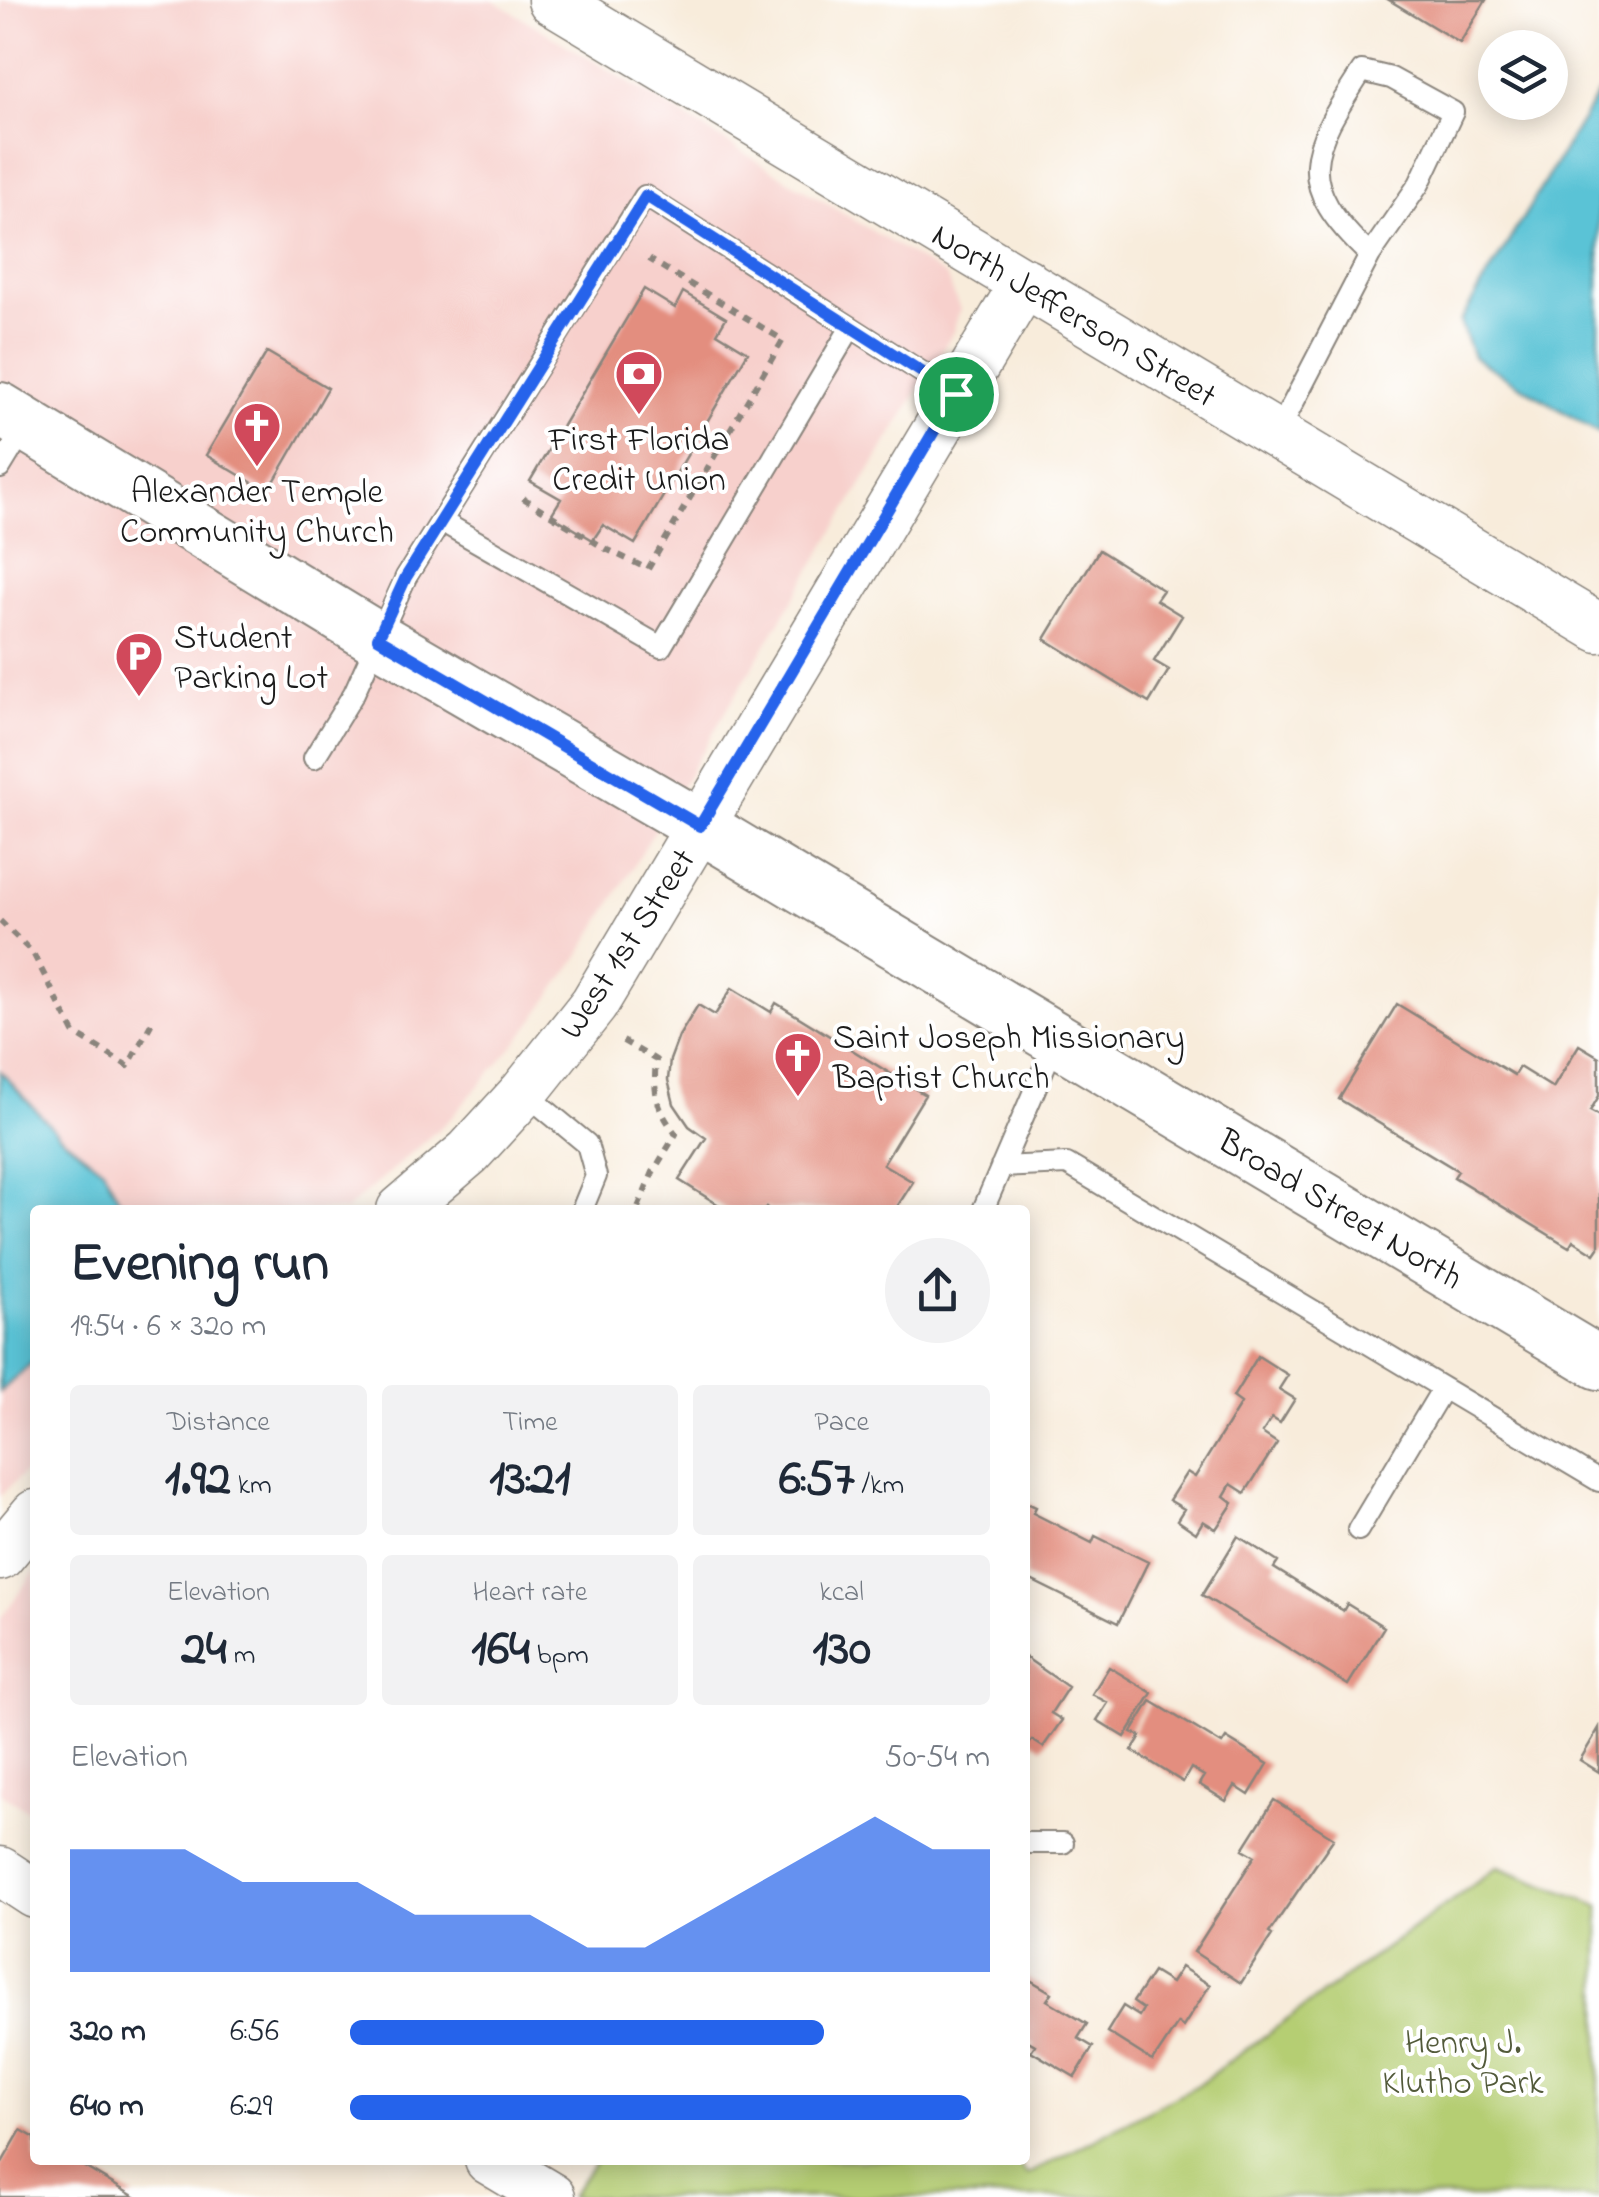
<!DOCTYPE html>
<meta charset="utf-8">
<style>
body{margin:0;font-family:"Indie Flower",sans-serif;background:#f2f2f3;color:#1f2937;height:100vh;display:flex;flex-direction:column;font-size:38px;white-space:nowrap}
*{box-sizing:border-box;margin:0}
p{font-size:32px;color:#747a83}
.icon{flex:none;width:55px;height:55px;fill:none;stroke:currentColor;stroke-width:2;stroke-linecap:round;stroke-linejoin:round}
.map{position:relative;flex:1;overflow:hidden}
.panel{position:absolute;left:30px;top:1205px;width:1000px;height:960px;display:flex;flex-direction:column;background:#fff;border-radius:10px;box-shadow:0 5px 25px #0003}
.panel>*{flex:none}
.controls{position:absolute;left:1478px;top:30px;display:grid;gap:20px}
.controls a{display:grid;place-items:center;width:90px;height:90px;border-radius:50%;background:#fff;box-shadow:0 5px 25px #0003;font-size:50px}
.pin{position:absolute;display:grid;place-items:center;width:85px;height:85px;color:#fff;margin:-42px;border:5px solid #fff;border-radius:50%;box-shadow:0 2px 10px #0007}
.round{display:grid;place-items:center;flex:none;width:105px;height:105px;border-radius:52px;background:#f2f2f3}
.headline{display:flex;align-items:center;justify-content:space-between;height:170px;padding:0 40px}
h1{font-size:55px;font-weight:700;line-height:75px}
.figures{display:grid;grid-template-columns:repeat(3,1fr);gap:15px;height:170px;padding:10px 40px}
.figures div{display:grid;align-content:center;border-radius:10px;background:#f2f2f3;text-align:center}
.figures b{font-size:50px;font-weight:700}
.figures small{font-size:28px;font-weight:400}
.figures p{font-size:28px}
.chart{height:280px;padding:20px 40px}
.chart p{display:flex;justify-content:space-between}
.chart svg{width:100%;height:180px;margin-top:10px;fill:#2563eb;opacity:.7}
ul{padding:0 40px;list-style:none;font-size:32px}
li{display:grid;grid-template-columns:160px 120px 1fr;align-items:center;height:75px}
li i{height:25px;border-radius:12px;background:#2563eb}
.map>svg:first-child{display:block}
.built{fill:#f7d0cc}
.green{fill:#b5ce73;stroke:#687548;stroke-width:2.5}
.water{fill:#5ac3d6;stroke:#3b7079;stroke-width:2.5}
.building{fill:#e38e7f}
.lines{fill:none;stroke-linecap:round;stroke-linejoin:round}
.service-casing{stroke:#8a847c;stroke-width:24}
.tertiary-casing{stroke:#8a847c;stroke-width:51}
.secondary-casing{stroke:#8a847c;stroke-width:56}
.path{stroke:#8a847c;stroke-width:6;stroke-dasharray:8 8;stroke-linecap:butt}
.service{stroke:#fff;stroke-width:20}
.tertiary{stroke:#fff;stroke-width:48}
.secondary{stroke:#fff;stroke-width:52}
.route-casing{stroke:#fff;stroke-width:20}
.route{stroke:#2563eb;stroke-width:12}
.labels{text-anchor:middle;stroke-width:8;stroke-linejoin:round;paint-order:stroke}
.street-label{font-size:35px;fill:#1c1c1c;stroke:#fff}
.poi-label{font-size:35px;fill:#1c1c1c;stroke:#fff}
.park-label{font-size:35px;fill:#525a3a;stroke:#fff}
</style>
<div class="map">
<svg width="1599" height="2197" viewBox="0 0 1599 2197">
<rect width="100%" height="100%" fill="#fff"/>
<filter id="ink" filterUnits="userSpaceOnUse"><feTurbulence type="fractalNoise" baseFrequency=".01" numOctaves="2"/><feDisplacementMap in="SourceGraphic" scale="20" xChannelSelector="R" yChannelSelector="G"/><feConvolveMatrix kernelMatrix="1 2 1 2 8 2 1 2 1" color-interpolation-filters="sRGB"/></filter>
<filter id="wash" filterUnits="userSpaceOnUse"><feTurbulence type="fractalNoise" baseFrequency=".0048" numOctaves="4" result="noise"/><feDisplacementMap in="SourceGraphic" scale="40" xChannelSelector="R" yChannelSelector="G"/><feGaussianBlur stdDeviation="2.25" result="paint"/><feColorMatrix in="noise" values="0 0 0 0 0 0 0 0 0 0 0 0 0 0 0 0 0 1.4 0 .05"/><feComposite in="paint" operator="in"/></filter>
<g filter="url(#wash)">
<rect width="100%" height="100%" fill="#f8ecdb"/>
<path class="built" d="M 0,0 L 493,0 L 946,276 L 960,309 L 953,332 L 582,952 L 522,1036 L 451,1118 L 346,1210 L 35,1210 L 35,1462 L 0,1496 Z
M 35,1571 L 35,1815 L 0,1793 L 0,1619 Z"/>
<path class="green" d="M 1498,1867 L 1599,1905 L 1599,2197 L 570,2197 L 596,2160 L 1014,2160 L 1027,2175 L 1197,2085 Z"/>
<path class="water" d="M 1599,92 L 1599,433 L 1473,357 L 1460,322 Z
M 0,1071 L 59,1135 L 103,1169 L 119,1199 L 130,1210 L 35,1210 L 35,1360 L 0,1392 Z"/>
<g id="blocks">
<path class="building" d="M 1389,0 L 1486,0 L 1460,43 Z
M 644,289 L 675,308 L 683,292 L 726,318 L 717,333 L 748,352 L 635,544 L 603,525 L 593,540 L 551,515 L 561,499 L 530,481 Z
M 267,352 L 328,388 L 268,492 L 206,455 Z
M 1099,550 L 1163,590 L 1156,600 L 1182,616 L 1154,661 L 1169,670 L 1149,703 L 1045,639 Z
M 732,988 L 771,1012 L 776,1003 L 925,1095 L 883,1164 L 913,1182 L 895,1210 L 769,1210 L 766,1207 L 764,1210 L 727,1210 L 679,1180 L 706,1138 L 689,1126 L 674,1104 L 668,1080 L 670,1060 L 679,1036 L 698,1005 L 715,1015 Z
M 1397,1004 L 1514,1075 L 1519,1067 L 1553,1088 L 1579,1045 L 1599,1057 L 1599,1096 L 1590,1111 L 1599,1116 L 1599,1248 L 1595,1254 L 1573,1240 L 1569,1247 L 1454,1177 L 1458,1171 L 1339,1099 Z
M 1258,1356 L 1288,1375 L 1279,1389 L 1295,1399 L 1280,1423 L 1272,1418 L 1262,1433 L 1277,1443 L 1245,1493 L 1231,1484 L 1224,1496 L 1233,1503 L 1216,1529 L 1203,1521 L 1196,1533 L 1177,1520 L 1184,1509 L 1169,1500 L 1187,1472 L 1195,1477 L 1241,1403 L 1233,1397 Z
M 1025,1502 L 1036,1507 L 1033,1513 L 1092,1543 L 1095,1536 L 1148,1562 L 1118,1623 L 1025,1577 Z
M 1238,1536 L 1278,1562 L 1274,1568 L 1343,1611 L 1347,1604 L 1384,1627 L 1348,1685 L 1202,1595 Z
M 1025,1657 L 1068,1687 L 1051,1713 L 1062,1720 L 1043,1747 L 1032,1740 L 1025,1750 Z
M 1109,1667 L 1152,1693 L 1125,1737 L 1097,1720 L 1108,1703 L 1092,1694 Z
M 1151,1701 L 1222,1744 L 1226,1738 L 1268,1764 L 1249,1795 L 1235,1786 L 1226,1801 L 1199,1784 L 1204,1776 L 1191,1768 L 1183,1782 L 1132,1750 L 1141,1736 L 1132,1732 Z
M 1599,1728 L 1599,1772 L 1580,1760 Z
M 1274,1800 L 1334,1838 L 1269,1933 L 1272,1935 L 1241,1983 L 1194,1952 L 1255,1856 L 1243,1849 Z
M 1181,1967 L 1210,1985 L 1183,2027 L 1178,2023 L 1153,2061 L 1107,2032 L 1123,2006 L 1139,2016 L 1143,2009 L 1133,2002 L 1153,1972 L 1171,1983 Z
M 1025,1977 L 1052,1993 L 1047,2000 L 1087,2024 L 1078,2038 L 1093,2047 L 1075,2077 L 1031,2051 L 1035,2045 L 1025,2039 Z
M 21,2130 L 35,2138 L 35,2160 L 83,2160 L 81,2165 L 135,2197 L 0,2197 L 0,2166 Z"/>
</g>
</g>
<g filter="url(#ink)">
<use href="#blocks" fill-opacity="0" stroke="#8a847c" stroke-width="2.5"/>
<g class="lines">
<g class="service-casing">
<path id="service" d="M 1277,434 L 1370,255 L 1419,184 L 1453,112 L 1391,78 L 1362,71 C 1309,152 1292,182 1370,255
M 0,468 L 25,427
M 441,521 L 661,647 L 851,327
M 314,758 L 354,693 L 406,577 L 645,196 L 956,394
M 524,1092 L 587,1144 L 596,1176 L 582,1210
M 1001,1167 L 1067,1164 L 1599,1481
M 983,1210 L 1056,1040
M 1358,1530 L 1443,1388
M 1025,1843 L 1063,1843"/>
</g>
<g class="tertiary-casing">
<path id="tertiary" d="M 552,0 L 1599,628
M 401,1210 L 469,1152 L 524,1092 L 594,1004 L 1025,282
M 0,1556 L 35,1514
M 0,1871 L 35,1894
M 489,2160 L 551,2197"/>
</g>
<g class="secondary-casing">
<path id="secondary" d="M 0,409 L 378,639 L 700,826 L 1599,1363"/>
</g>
<path class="path" d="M 523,498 L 606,549 L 648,569 L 783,340 L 649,259
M 0,921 L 33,953 L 74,1033 L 128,1066 L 155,1017
M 623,1041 L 656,1060 C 653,1092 656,1108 676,1134 L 653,1172 L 637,1210"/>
<use href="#service" class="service"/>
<use href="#tertiary" class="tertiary"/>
<use href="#secondary" class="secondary"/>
</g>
</g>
<g class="lines" filter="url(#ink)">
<g class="route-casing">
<path id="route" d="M 646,196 L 956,394 L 700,826 L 378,638 L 406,577 Z"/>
</g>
<use href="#route" class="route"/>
</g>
<defs>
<g id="bank-pin" transform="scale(2.5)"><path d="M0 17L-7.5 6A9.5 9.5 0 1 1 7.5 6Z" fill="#d1495b" stroke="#fff"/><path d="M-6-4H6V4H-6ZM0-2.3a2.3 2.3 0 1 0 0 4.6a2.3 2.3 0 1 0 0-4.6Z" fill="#fff"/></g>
<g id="church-pin" transform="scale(2.5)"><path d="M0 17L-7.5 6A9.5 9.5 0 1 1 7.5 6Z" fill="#d1495b" stroke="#fff"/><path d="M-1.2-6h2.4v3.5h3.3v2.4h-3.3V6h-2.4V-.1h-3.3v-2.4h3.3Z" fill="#fff"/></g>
<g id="parking-pin" transform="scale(2.5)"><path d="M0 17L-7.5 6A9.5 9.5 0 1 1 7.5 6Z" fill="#d1495b" stroke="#fff"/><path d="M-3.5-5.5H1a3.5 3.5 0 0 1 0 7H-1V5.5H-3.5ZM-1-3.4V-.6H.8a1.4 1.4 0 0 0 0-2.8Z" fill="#fff"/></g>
</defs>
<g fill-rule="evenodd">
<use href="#bank-pin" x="639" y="374"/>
<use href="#church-pin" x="257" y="426"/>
<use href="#parking-pin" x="139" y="656"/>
<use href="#church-pin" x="798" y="1056"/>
</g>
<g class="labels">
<g class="street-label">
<text transform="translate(1075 314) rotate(31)" y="12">North Jefferson Street</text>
<text transform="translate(626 943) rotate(-57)" y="12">West 1st Street</text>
<text transform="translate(1341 1208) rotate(31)" y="12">Broad Street North</text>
</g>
<g class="poi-label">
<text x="639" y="450">First Florida<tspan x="639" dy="40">Credit Union</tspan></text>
<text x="257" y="502">Alexander Temple<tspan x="257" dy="40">Community Church</tspan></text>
<text x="174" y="648" text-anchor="start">Student<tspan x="174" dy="40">Parking Lot</tspan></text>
<text x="833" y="1048" text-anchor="start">Saint Joseph Missionary<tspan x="833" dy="40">Baptist Church</tspan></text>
</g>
<g class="park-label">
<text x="1463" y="2053">Henry J.<tspan x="1463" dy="40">Klutho Park</tspan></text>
</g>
</g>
</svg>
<div class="controls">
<a><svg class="icon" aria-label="layers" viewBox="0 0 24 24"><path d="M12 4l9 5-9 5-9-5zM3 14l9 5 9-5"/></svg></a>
</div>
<div class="pin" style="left:956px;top:394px;background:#1e9e55"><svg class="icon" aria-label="arrive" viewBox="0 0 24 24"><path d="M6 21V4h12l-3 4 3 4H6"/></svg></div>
<section class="panel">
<div class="headline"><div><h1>Evening run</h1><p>19:54 · 6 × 320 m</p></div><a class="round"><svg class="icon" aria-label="share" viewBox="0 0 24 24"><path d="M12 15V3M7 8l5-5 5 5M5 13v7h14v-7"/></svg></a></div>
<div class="figures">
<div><p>Distance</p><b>1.92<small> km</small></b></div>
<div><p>Time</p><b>13:21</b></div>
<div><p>Pace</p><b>6:57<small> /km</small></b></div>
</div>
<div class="figures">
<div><p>Elevation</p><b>24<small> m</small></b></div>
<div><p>Heart rate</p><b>164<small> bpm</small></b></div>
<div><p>kcal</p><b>130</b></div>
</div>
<div class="chart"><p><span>Elevation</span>50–54 m</p>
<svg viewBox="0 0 160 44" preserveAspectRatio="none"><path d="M0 44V14L10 14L20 14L30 22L40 22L50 22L60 30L70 30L80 30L90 38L100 38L110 30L120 22L130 14L140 6L150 14L160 14V44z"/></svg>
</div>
<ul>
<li><b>320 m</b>6:56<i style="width:74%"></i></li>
<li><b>640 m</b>6:29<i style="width:97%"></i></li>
</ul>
</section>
</div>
